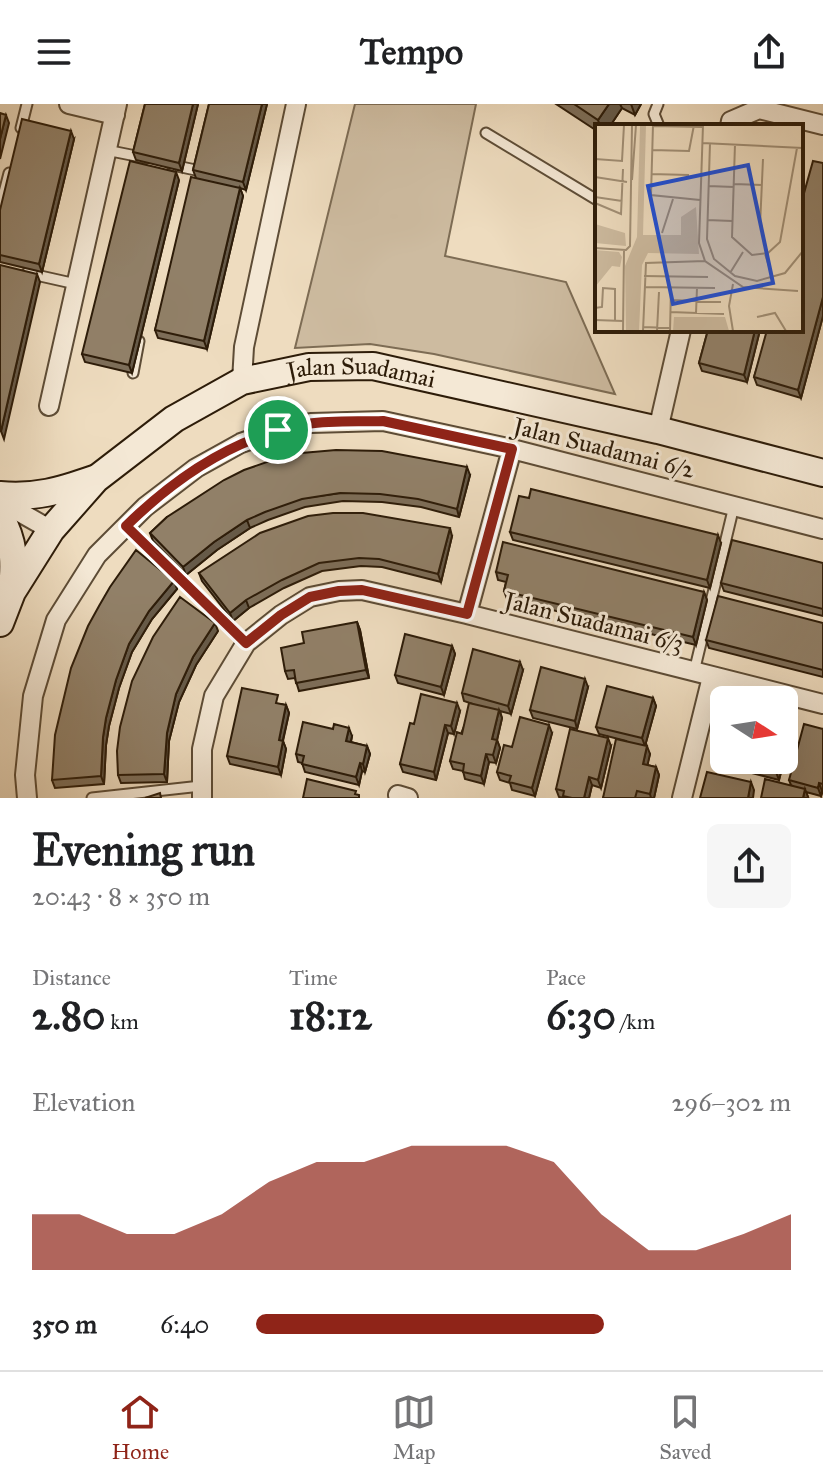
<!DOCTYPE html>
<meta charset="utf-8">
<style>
body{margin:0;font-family:"IM FELL Great Primer",serif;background:#f6f6f6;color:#202124;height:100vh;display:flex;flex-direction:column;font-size:30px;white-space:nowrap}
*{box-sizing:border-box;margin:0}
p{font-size:26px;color:#757577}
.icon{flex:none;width:44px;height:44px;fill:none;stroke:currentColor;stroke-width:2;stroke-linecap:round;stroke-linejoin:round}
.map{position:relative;height:694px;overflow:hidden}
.sheet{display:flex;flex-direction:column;background:#fff;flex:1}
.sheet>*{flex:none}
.needle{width:52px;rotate:102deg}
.tools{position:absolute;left:710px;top:582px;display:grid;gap:16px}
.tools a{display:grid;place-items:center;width:88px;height:88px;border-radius:12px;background:#fff;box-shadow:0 8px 32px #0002;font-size:40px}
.pin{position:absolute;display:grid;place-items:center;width:68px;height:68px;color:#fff;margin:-34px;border:4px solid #fff;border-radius:50%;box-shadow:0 2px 8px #0007}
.round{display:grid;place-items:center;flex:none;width:84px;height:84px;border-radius:12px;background:#f6f6f6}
.overview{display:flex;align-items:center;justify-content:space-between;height:136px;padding:0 32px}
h1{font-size:44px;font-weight:800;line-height:60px}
.stats{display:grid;grid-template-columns:repeat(3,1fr);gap:12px;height:136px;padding:8px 32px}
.stats div{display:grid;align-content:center}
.stats b{font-size:40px;font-weight:800}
.stats small{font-size:22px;font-weight:400}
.stats p{font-size:22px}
.chart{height:224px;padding:16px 32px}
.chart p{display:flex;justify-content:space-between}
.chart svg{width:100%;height:144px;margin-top:8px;fill:#8f2418;opacity:.7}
ul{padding:0 32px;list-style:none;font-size:26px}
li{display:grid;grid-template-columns:128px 96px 1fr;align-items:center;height:60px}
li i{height:20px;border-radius:10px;background:#8f2418}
header{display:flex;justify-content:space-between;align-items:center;height:104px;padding:0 32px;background:#fff;font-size:36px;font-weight:800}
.dock{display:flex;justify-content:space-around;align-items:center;height:112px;border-top:2px solid #e0e0e0;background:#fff;font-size:22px;color:#757577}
.dock a{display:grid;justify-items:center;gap:4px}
.dock .current{color:#8f2418}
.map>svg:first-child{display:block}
.green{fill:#cdbba0;stroke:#7d6c54;stroke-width:2}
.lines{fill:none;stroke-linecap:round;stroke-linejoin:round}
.lane-casing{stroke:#5d4c36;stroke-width:13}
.street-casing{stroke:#5d4c36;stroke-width:22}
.secondary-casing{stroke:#2d1c09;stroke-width:30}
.lane{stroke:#f4e8d5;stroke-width:9}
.street{stroke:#f4e8d5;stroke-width:18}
.secondary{stroke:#f4e8d5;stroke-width:26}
.wall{fill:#7d6e59;stroke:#2d1c09;stroke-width:2}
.shaded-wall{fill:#665a49;stroke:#2d1c09;stroke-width:2}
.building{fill:#918068;stroke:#2d1c09;stroke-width:2}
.route-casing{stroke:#fff;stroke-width:16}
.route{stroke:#8f2418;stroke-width:10}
.labels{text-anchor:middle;stroke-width:6;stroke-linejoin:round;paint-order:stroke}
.street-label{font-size:24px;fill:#2d1c09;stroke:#f4e8d5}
.inset-road{fill:none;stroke:#a18f76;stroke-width:2}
.view{fill:#1d4ed8;fill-opacity:0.15;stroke:#1d4ed8;stroke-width:4}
.inset-edge{fill:none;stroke:#2d1c09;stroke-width:4}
</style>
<header><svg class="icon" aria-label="menu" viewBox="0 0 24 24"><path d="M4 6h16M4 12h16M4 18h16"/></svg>Tempo<svg class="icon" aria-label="share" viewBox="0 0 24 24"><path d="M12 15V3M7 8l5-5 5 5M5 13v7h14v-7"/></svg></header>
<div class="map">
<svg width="823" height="694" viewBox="0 0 823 694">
<rect width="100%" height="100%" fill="#eedcbf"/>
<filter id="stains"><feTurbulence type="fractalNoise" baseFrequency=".0025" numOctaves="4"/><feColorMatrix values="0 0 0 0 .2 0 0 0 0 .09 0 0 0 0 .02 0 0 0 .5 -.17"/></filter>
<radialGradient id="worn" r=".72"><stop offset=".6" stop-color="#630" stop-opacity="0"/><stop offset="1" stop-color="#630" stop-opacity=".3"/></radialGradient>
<path class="green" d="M 355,0 L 476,0 L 445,152 L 566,178 L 615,290 L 434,250 L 370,240 L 295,244 Z"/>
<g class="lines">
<g class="lane-casing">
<path id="lane" d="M 658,0 L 654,10 L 659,22
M 21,24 L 27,0
M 486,29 L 597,96
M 106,46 L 146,54
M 172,61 L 205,68
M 0,104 L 9,69
M 27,169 L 76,180
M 133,269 L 139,237
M 126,422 L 246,539
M 694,568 L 734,402
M 92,694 L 201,682"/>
</g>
<g class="street-casing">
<path id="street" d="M 69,0 L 115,11
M 730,22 L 731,17 L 759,5 L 823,21
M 242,277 L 244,243 L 296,0
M 49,302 L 117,0
M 658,326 L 681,226
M 0,397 L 51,426
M 467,510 L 512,345
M 398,691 L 408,694
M 27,694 L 25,671 L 33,592 L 56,516 L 97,451 L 145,403 L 196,364 L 241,339 L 278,326 L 311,319 L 383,317 L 512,345 L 823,425
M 202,694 L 202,645 L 214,592 L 246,539 L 281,511 L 310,493 L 339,487 L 362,486 L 467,510 L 823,600
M 682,694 L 712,573"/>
</g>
<g class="secondary-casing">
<g id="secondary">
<path d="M 0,391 C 37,394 59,387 94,375"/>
<path d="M 0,412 C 14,437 15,457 12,484"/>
<path id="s1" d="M 0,519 L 12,488 L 51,426 L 96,375 L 174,315 L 242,277 L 309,263 L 373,262 L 658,326 L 823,369"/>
</g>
</g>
<use href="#lane" class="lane"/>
<use href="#street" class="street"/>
<use href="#secondary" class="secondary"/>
</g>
<path class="wall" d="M 145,0 L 198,0 L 182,67 L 136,56 L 133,48 Z
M 209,0 L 267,0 L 246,86 L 240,84 L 243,92 L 207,245 L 158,234 L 155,226 L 196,74 L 193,66 Z
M 556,0 L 641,0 L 635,11 L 622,4 L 610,22 L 597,22 L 597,27 Z
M 74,35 L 42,168 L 0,158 L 0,106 Z
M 823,59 L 823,212 L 801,294 L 757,281 L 754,273 Z
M 179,76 L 132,269 L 85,258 L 82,250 Z
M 708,226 L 760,226 L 747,278 L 702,267 L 699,259 Z
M 470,371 L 459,413 L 421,403 L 382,398 L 343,397 L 305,403 L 268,416 L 250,424 L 217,446 L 186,471 L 153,437 L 150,429 L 167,413 Z
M 510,428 L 721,439 L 710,484 L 513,436 Z
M 452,432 L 441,478 L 382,463 L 361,462 L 322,467 L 284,484 L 249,504 L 233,517 L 202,477 L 199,469 Z
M 823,459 L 823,512 L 724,487 L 721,479 Z
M 496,468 L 704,488 L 707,496 L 696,541 L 507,495 L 504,487 L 506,478 L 498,476 Z
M 174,477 L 177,485 L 152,515 L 132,548 L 119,584 L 109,622 L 106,641 L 104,680 L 55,684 L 52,676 Z
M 357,518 L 360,526 L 369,574 L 299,587 L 295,574 L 288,575 L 285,567 L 304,539 Z
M 823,519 L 823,573 L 709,544 L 706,536 Z
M 218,527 L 196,561 L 179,598 L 169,637 L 167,678 L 121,679 L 118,671 Z
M 452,542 L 455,550 L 444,591 L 398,579 L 395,571 Z
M 523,566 L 511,610 L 500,607 L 502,614 L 497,636 L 500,644 L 496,659 L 489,658 L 484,680 L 465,675 L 463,667 L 453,665 L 450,657 L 473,600 L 464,597 L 462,589 Z
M 588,583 L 577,625 L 533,614 L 530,606 Z
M 653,594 L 656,602 L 645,642 L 650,650 L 647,661 L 656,663 L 659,671 L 654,694 L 603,694 L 626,637 L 599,630 L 596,623 Z
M 281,600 L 286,601 L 289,609 L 283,637 L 286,645 L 281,671 L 230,660 L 227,652 Z
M 460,607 L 454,630 L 448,629 L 436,676 L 403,668 L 400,660 L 414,620 Z
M 794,617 L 779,676 L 717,660 L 714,652 L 724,619 L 724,656 L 784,656 Z
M 823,625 L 823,687 L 821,692 L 806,688 L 808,693 L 791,681 L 789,676 Z
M 552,629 L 535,692 L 512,686 L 510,679 L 500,676 L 497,668 L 512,643 Z
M 352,632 L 351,638 L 367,642 L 370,650 L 365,668 L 362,667 L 359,681 L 305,668 L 302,659 L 298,658 L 296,650 Z
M 611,642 L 601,684 L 592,681 L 589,694 L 564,694 L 559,693 L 556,685 Z"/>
<path class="shaded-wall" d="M 193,0 L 198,0 L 182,67 L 179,59 Z
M 262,0 L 267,0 L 246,86 L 243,78 Z
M 609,0 L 620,0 L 622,4 L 610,22 L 600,22 L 598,16 Z
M 631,0 L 641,0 L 635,11 Z
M 6,11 L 9,19 L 0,55 L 0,35 Z
M 71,27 L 74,35 L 42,168 L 39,160 Z
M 176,68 L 179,76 L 132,269 L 129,261 Z
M 240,84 L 243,92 L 207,245 L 204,237 Z
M 37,170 L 40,178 L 4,335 L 1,327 Z
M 823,193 L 823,212 L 801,294 L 798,286 Z
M 755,226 L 760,226 L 747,278 L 744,271 Z
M 467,363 L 470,371 L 459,413 L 457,405 Z
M 247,416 L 250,424 L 217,446 L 186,471 L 183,463 L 214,438 Z
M 450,424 L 452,432 L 441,478 L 438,470 Z
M 718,431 L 721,439 L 710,484 L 707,476 Z
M 174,477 L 177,485 L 152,515 L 132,548 L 119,584 L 109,622 L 106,641 L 104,680 L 101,672 L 103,633 L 106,614 L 116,576 L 129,540 L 149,507 Z
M 704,488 L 707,496 L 696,541 L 693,533 Z
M 246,496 L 249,504 L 233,517 L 230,509 Z
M 357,518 L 360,526 L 369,574 L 366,566 Z
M 215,519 L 218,527 L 196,561 L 179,598 L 169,637 L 167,678 L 164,670 L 167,629 L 176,590 L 193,553 Z
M 452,542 L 455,550 L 444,591 L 441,583 Z
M 520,558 L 523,566 L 511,610 L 508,602 Z
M 585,575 L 588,583 L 577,625 L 575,617 Z
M 653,594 L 656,602 L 645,642 L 642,634 Z
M 457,599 L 460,607 L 454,630 L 451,622 Z
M 286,601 L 289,609 L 281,644 L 279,636 Z
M 499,606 L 502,614 L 497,636 L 500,644 L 496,659 L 493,651 L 492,635 Z
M 791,609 L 794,617 L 779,676 L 776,668 L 779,656 L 784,656 L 784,637 Z
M 445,621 L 448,629 L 436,676 L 434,668 Z
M 549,621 L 552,629 L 535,692 L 532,684 Z
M 349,624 L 352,632 L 349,645 L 346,637 Z
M 608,634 L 611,642 L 601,684 L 598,676 Z
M 283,637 L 286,645 L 281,671 L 278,663 Z
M 367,642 L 370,650 L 365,668 L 363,660 Z
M 647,642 L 650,650 L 646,668 L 643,660 Z
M 486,650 L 489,658 L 484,680 L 481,672 Z
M 360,659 L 362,667 L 359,681 L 356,673 Z
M 656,663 L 659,671 L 654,694 L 651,694 L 650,690 Z
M 589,673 L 592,681 L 589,694 L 584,694 Z
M 751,678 L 754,686 L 753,694 L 748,694 Z
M 819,679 L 822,687 L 821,692 L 818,684 Z
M 805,685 L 808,693 L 807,694 L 803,694 Z"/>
<path class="building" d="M 145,0 L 193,0 L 179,59 L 133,48 Z
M 209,0 L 262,0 L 243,78 L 193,66 Z
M 574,0 L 609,0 L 598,16 Z
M 0,9 L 6,11 L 0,35 Z
M 22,15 L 71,27 L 39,160 L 0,151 L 0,106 Z
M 130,57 L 176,68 L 129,261 L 82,250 Z
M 813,57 L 823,59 L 823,193 L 798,286 L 754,273 L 767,226 L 801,226 L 801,100 Z
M 191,73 L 240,84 L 204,237 L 155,226 Z
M 0,161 L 37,170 L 1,327 L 0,326 Z
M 708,226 L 755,226 L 744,271 L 699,259 Z
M 336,346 L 382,347 L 467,363 L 457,405 L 418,395 L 380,390 L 340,389 L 302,395 L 265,408 L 247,416 L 214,438 L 183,463 L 150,429 L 167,413 L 224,376 L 244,366 L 290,350 Z
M 531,385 L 718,431 L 707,476 L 510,428 L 519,392 L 529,394 Z
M 333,409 L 363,409 L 450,424 L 438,470 L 379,455 L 359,454 L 319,459 L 282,476 L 246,496 L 230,509 L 199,469 L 260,429 L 308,412 Z
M 732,436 L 823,459 L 823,505 L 721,479 Z
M 503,438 L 704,488 L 693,533 L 504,487 L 508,471 L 496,468 Z
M 136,446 L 174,477 L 149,507 L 129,540 L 116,576 L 106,614 L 103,633 L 101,672 L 52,676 L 55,631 L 71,564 L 88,522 L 99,502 L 110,483 Z
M 718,492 L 823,519 L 823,566 L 706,536 Z
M 180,493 L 215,519 L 193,553 L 176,590 L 167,629 L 164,670 L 118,671 L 117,647 L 120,623 L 132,577 L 153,533 Z
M 357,518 L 366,566 L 296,579 L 294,566 L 285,567 L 281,544 L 304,539 L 302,528 Z
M 405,530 L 452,542 L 441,583 L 395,571 Z
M 473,545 L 520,558 L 508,602 L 462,589 Z
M 541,563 L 585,575 L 575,617 L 530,606 Z
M 607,582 L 653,594 L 642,634 L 596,623 Z
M 242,584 L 278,591 L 276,599 L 286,601 L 279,636 L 283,637 L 278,663 L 227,652 Z
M 421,590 L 457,599 L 451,622 L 445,621 L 434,668 L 400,660 L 410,619 L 414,620 Z
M 469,599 L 499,606 L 492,635 L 497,636 L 493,651 L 486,650 L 481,672 L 463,668 L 464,660 L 450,657 L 457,628 L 462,630 Z
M 784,607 L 791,609 L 784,637 Z
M 520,613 L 549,621 L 532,684 L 509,678 L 511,672 L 497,668 L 504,641 L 512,643 Z
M 303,618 L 333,625 L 334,620 L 349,624 L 346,637 L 367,642 L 363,660 L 360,659 L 356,673 L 302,660 L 304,652 L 296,650 Z
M 723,619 L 724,619 L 724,655 L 714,652 Z
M 804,620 L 823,625 L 823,680 L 819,679 L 818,684 L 789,676 Z
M 570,625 L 608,634 L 598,676 L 589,673 L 584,694 L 572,694 L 563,692 L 564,687 L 556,685 Z
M 616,635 L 647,642 L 643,660 L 656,663 L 650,690 L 637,687 L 635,694 L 603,694 Z
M 728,656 L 779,656 L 776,668 Z
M 707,668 L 751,678 L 748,694 L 700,694 Z
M 307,675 L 356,687 L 355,690 L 359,691 L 359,694 L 303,694 Z
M 765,675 L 805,685 L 803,694 L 761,694 Z
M 160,689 L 161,694 L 145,694 Z"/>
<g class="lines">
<g class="route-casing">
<path id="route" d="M 383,317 L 512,345 L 467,510 L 362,486 L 339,487 L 310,493 L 281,511 L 246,539 L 126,422 C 176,373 238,331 308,320 C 332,316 359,318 383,317 Z"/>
</g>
<use href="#route" class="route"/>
</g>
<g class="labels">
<g class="street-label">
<text dy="8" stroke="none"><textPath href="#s1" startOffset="472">Jalan Suadamai</textPath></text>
<text transform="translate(604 344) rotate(14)" y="8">Jalan Suadamai 6/2</text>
<text transform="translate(594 518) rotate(14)" y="8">Jalan Suadamai 6/3</text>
</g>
</g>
<g transform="translate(595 20)">
<rect width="208" height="208" fill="#eedcbf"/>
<path d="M 45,1 L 51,1 L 48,111 L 86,111 L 86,93 L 101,83 L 104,130 L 53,129 L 47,141 L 44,207 L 31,207 L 30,142 L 42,113 ZM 0,100 L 30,109 L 31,122 L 0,119 ZM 0,126 L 24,128 L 27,133 L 25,143 L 17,142 L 0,163 ZM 79,193 L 130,193 L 134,207 L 78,207 Z" fill="#cdbba0"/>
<path class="inset-road" d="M 58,1 L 56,71 L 105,76M 108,1 L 104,119 L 110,137 L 148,163 L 203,167M 58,2 L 108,3M 107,19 L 208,24M 115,19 L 112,115 L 119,135 L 140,152 L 162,157 L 190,149 L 208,127M 140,20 L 137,113 L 157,131 L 173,129 L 185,118 L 202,24M 57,26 L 94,27 L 99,1M 0,35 L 27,37 L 29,1M 56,50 L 94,51M 0,53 L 32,58M 37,56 L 41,1M 139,60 L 167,61M 113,62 L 139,63M 0,73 L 27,77M 0,79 L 26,90 L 28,45M 112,96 L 137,97M 165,102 L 168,35M 67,109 L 78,75M 0,124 L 31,126 L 35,122 L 37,1M 170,130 L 178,155M 135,149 L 148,128M 49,152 L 113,153M 138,160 L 134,182 L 138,207M 49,163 L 120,164M 76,176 L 126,178M 0,184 L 7,183 L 8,164 L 20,165 L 20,197M 75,188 L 129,190M 101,189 L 102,164M 162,193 L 180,189 L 191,207M 0,196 L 28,197M 48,203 L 75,204M 28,207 L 29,126M 48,207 L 51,139 L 110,137M 62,207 L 64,168M 75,207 L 76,163"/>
<path class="view" d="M 153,41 L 178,159 L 78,180 L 53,62 Z"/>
<rect width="208" height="208" class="inset-edge"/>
</g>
<rect width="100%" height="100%" filter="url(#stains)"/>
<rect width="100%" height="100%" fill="url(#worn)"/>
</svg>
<div class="tools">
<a><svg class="needle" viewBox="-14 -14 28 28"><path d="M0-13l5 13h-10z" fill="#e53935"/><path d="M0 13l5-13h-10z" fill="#757577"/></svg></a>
</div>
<div class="pin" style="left:278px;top:326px;background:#1e9e55"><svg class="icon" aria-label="arrive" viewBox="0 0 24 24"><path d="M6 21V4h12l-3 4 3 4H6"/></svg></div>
</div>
<section class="sheet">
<div class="overview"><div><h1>Evening run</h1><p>20:43 · 8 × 350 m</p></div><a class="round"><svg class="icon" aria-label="share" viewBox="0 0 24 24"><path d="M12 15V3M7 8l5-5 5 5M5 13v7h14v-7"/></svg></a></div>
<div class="stats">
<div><p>Distance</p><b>2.80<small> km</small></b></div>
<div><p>Time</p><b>18:12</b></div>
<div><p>Pace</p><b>6:30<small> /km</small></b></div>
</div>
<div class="chart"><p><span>Elevation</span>296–302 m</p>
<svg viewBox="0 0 160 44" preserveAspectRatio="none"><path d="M0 44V27L10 27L20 33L30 33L40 27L50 17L60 11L70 11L80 6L90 6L100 6L110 11L120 27L130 38L140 38L150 33L160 27V44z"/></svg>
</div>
<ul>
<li><b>350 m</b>6:40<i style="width:65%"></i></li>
</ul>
</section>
<nav class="dock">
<a class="current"><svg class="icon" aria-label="home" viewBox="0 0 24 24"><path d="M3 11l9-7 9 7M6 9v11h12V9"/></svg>Home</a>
<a><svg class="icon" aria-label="map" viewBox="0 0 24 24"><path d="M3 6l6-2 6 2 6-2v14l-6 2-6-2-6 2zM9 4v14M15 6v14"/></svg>Map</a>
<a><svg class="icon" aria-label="saved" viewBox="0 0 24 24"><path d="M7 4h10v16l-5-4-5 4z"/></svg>Saved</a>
</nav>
